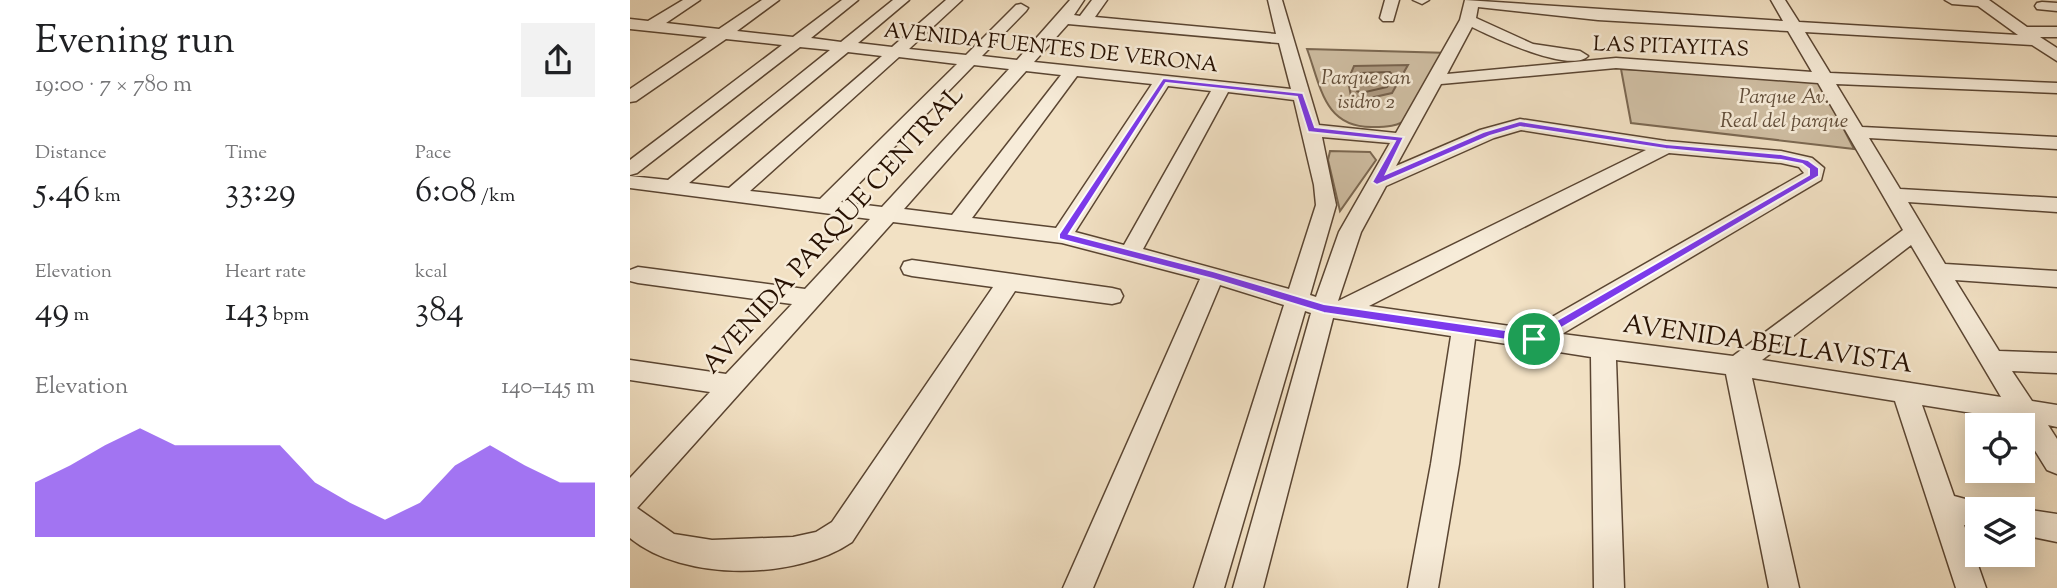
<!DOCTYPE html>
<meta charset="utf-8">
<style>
body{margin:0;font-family:"Sorts Mill Goudy",serif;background:#f2f2f2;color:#202124;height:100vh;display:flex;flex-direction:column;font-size:26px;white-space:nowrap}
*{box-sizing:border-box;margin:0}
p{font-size:23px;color:#757577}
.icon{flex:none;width:38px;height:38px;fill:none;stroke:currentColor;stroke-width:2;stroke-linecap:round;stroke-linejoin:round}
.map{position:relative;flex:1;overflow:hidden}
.panel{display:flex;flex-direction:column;background:#fff;width:630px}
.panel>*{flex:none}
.controls{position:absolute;left:1335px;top:413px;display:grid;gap:14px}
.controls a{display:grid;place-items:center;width:70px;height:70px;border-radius:0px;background:#fff;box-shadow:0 4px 18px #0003;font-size:35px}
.pin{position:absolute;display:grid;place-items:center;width:60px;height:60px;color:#fff;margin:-30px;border:4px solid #fff;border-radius:50%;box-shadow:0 2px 7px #0007}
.round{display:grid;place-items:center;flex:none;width:74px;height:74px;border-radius:0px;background:#f2f2f2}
.head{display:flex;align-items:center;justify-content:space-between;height:119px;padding:0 35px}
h1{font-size:38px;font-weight:600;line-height:52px}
.figures{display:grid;grid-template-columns:repeat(3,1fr);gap:10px;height:119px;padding:7px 35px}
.figures div{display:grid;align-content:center}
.figures b{font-size:35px;font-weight:600}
.figures small{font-size:19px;font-weight:400}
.figures p{font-size:19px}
.chart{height:196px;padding:14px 35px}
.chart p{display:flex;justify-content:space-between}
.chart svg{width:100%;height:126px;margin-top:7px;fill:#7c3aed;opacity:.7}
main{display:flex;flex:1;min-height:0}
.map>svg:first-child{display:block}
.green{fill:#cfbea3;stroke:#7b6852;stroke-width:2}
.water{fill:#ad9a82;stroke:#77634f;stroke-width:2}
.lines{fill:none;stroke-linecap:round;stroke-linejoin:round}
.shore{stroke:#6a5642;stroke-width:2}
.street-casing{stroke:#5a4532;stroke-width:3}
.street{fill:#f7ecd9;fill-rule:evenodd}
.route{fill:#7c3aed;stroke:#fff;stroke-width:2;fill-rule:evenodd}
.labels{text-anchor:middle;stroke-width:5;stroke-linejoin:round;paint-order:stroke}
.far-street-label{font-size:21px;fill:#271102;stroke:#f7ecd9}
.far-park-label{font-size:21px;font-style:italic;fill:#624e3a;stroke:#f7ecd9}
.street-label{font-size:26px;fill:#271102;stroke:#f7ecd9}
</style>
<main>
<section class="panel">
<div class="head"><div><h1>Evening run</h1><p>19:00 · 7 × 780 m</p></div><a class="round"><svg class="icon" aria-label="share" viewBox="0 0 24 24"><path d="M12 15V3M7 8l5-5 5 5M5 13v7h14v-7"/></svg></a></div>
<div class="figures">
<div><p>Distance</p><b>5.46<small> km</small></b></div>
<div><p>Time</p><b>33:29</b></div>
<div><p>Pace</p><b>6:08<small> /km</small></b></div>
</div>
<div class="figures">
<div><p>Elevation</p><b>49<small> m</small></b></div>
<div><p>Heart rate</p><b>143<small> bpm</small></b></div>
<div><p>kcal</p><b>384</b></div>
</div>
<div class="chart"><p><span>Elevation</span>140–145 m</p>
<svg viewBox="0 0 160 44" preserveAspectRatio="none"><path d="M0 44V25L10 19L20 12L30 6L40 12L50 12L60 12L70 12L80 25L90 32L100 38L110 32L120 19L130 12L140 19L150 25L160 25V44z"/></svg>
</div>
</section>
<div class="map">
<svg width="1427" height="588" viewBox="0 0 1427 588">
<rect width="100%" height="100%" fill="#f2e1c4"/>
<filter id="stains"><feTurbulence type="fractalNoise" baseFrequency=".00286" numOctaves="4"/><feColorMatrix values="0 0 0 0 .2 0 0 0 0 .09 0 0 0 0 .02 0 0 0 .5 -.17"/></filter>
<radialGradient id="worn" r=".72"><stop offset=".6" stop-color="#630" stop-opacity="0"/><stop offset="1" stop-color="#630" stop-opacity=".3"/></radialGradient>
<path class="green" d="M 677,49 L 820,53 C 809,70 792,105 779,117 C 769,127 755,127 743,127 C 694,128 691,87 677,49 Z
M 991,69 L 1187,77 L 1224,149 L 1001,123 Z
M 700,151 L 740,152 L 746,160 L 710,211 L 698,160 Z"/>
<path class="water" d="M 778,65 L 762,93 L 722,102 L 718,80 L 724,66 Z"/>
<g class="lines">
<path class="shore" d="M 760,72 L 763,76 L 757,87 L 731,93 L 727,91 L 726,81 L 730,73 Z"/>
<g class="street-casing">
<path id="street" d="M 53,0 L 70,0 L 36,23 L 89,29 L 132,0 L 149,0 L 107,31 L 163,37 L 212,0 L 228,0 L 181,38 L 211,42 L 263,0 L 279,0 L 228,43 L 262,47 L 316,0 L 332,0 L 279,49 L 336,55 L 386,5 L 391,4 L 398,8 L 396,11 L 352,56 L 387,60 L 440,0 L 454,0 L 444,15 L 450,16 L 462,0 L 477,0 L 465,17 L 646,34 L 638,0 L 652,0 L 689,125 L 766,133 L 830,20 L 835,0 L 1153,21 L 1141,0 L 1155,0 L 1169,22 L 1388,35 L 1348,6 L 1322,4 L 1315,0 L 1359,0 L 1397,27 L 1427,27 L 1427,37 L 1410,37 L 1427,48 L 1427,61 L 1402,45 L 1175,32 L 1200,73 L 1427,83 L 1427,93 L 1206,84 L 1232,127 L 1427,137 L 1427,149 L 1239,138 L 1270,189 L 1427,198 L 1427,212 L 1278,202 L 1315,264 L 1427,271 L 1427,287 L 1325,280 L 1369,351 L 1427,353 L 1427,373 L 1382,371 L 1402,401 L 1427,405 L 1427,427 L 1418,425 L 1427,439 L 1427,474 L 1417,470 L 1393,431 L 1393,425 L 1389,425 L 1386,420 L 1292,405 L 1324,496 L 1358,505 L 1360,509 L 1348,509 L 1348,527 L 1334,525 L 1356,588 L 1326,588 L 1265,401 L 1122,378 L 1169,588 L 1139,588 L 1096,374 L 986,360 L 994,588 L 964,588 L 961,357 L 845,339 L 829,464 L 808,588 L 778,588 L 801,464 L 821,336 L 703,318 L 633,588 L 603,588 L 681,313 L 675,311 L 594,588 L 564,588 L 654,305 L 590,285 L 463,588 L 433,588 L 570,279 L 432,243 L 263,222 L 7,508 L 44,534 L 82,540 L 163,537 L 186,532 L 202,522 L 363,287 L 282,276 L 274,274 L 271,268 L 274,262 L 282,260 L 482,288 L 490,290 L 493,296 L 490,302 L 482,304 L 385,291 L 222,542 C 167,580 53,582 0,538 L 0,478 L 80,392 L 0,380 L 0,360 L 96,374 L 162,304 L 8,283 L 0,281 L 0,270 L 8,267 L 175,289 L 240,219 L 0,188 L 0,176 L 38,180 L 200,50 L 170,47 L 7,173 L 0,175 L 0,160 L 152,45 L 96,39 L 6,101 L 0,102 L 0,89 L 77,37 L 0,29 L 0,19 L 18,21 ZM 848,7 L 968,20 L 1158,31 L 1182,72 L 986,58 L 817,74 L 842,27 C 862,37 941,74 958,56 L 950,51 L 903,44 L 846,18 ZM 438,24 L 649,43 L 661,89 L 404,62 ZM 218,52 L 252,56 L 99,188 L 59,183 ZM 269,57 L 327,64 L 190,199 L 120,191 ZM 344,65 L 379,69 L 252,207 L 211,202 ZM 986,68 L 1188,83 L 1273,230 L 1103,356 L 932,334 L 1191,180 L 1194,168 L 1182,158 L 1151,151 L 1036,141 L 890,119 L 850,130 L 766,166 L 811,84 ZM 396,71 L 431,75 L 322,215 L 274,209 ZM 447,76 L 522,84 L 426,228 L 342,218 ZM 538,86 L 581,91 L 494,245 L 445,232 ZM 598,92 L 664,100 L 684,185 L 686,205 L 659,289 L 513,249 ZM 891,130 L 1016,150 L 708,301 L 731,232 L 756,186 L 864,138 ZM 692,137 L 760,143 L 709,232 L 686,297 L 680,295 L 706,205 ZM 1039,153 L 1151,163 L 1169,167 L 1174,173 L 901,329 L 739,306 ZM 1281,245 L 1371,397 L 1132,360 Z
M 755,0 L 769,0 L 763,21 L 753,21 L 750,18 Z
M 783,0 L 799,0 L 792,4 Z
M 1412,2 L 1427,3 L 1427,11 L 1407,9 L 1405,6 L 1407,3 Z
M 1391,509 L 1393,509 L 1427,514 L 1427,542 L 1393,535 Z"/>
</g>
<use href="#street" class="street"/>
</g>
<path class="route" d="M 533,78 L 673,93 L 685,127 L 774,137 L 756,174 L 853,132 L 890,121 L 1036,144 L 1151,154 L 1178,160 L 1189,168 L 1189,176 L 904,344 L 694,313 L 583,279 L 429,239 L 429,234 ZM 536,83 L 667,97 L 678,132 L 765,141 L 742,182 L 747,185 L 860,136 L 890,127 L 1036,149 L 1151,160 L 1172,164 L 1179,169 L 1179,175 L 903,334 L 694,304 L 583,271 L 439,234 Z"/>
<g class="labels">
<g class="far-street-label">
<text transform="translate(1041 46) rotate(2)" y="7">LAS PITAYITAS</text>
<text transform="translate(421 47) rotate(6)" y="7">AVENIDA FUENTES DE VERONA</text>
</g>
<g class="far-park-label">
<text x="736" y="84">Parque san<tspan x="736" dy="24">isidro 2</tspan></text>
<text x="1154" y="103">Parque Av.<tspan x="1154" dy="24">Real del parque</tspan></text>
</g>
<g class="street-label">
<text transform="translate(202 229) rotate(-48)" y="9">AVENIDA PARQUE CENTRAL</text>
<text transform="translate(1138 343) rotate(8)" y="9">AVENIDA BELLAVISTA</text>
</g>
</g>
<rect width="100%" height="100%" filter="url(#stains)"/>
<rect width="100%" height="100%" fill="url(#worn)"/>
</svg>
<div class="controls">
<a><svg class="icon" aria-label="locate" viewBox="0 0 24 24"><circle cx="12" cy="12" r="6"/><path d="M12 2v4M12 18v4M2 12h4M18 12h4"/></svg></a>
<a><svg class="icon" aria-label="layers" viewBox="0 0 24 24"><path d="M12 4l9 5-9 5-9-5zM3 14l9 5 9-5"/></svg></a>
</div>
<div class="pin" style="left:904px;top:339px;background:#1e9e55"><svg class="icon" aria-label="arrive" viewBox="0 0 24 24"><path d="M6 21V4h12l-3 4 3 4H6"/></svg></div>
</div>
</main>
